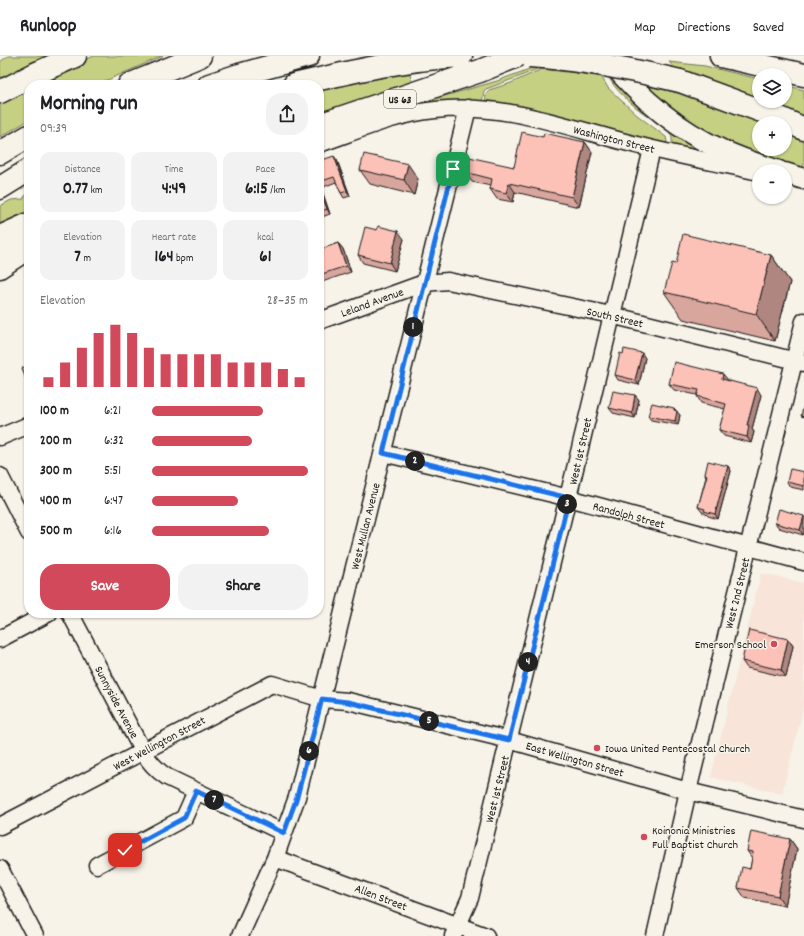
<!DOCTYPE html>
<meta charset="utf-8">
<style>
body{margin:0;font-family:Dekko,sans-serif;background:#f2f2f2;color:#202124;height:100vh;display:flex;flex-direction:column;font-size:15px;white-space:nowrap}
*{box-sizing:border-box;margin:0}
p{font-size:13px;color:#757577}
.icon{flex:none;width:22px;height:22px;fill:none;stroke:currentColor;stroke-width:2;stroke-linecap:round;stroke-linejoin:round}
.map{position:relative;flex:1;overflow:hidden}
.panel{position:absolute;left:24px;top:24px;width:300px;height:538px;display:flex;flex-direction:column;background:#fff;border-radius:16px;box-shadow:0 1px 3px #0004}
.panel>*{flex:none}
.buttons{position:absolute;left:752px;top:12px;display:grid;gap:8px}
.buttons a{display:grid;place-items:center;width:40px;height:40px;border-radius:50%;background:#fff;box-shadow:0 1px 3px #0004;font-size:20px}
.pin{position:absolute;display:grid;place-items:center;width:34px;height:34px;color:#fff;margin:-17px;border-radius:8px;box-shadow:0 2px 6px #0006}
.km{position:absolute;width:20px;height:20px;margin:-10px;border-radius:50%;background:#222;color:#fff;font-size:11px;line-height:20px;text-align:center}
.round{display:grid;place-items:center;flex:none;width:42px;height:42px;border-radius:16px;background:#f2f2f2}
.summary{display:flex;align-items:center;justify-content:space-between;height:68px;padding:0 16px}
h1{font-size:22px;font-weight:700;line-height:30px}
.metrics{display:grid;grid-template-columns:repeat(3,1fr);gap:6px;height:68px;padding:4px 16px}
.metrics div{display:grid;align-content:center;border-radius:10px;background:#f2f2f2;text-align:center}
.metrics b{font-size:17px;font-weight:700}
.metrics small{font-size:11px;font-weight:400}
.metrics p{font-size:11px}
.chart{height:112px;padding:8px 16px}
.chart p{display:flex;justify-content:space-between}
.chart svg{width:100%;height:72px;margin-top:4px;stroke:#d1495b;stroke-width:6}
.button{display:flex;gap:8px;margin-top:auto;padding:8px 16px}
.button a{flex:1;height:46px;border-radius:16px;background:#d1495b;color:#fff;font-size:16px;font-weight:700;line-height:46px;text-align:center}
.button a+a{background:#f2f2f2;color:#202124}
ul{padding:0 16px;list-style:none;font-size:13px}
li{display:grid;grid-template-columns:64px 48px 1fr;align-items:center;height:30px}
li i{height:10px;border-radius:5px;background:#d1495b}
header{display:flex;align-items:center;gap:24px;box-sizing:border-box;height:56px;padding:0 20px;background:#fff;border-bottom:1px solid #e0e0e0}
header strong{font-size:19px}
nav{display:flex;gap:22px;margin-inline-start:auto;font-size:14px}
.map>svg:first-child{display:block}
.built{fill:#f8e4d9}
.grass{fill:#c5d083;stroke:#707650}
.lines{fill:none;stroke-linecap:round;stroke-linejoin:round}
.minor-casing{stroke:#1c1c1c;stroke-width:19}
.major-casing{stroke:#1c1c1c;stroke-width:23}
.highway-casing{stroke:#1c1c1c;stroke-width:25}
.minor{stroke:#f7f3e8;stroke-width:16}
.major{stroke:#f7f3e8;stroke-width:20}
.highway{stroke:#f7f3e8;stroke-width:22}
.highway-bridge-casing{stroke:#1c1c1c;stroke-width:25;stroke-linecap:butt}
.highway-bridge{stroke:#f7f3e8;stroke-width:22}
.wall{fill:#d9a69d;stroke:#1c1c1c}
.shaded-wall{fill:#b08780;stroke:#1c1c1c}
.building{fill:#fcc1b7;stroke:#1c1c1c}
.route-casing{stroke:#fff;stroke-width:8}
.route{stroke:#1a73e8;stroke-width:5}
.poi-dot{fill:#d1495b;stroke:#f7f3e8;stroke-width:1.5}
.labels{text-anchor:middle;stroke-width:3;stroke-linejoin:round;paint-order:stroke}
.shield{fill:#f7f3e8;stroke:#5e5c59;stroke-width:1}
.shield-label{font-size:11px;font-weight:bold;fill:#1c1c1c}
.street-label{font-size:12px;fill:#1c1c1c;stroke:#f7f3e8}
.poi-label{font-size:12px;fill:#1c1c1c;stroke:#f7f3e8;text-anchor:start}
</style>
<header>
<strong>Runloop</strong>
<nav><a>Map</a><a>Directions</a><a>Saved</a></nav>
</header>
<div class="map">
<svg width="804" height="880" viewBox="0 0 804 880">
<rect width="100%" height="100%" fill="#f7f3e8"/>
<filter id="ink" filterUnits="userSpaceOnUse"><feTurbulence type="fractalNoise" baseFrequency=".025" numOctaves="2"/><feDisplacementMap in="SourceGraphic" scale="8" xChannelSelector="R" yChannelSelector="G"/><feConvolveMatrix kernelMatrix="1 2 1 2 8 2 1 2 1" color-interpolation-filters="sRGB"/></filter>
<g filter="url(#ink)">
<path class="built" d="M 761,517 L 804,527 L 804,649 L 782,738 L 711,721 Z"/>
<path class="grass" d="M 8,0 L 59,0 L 0,27 L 0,6 Z
M 94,0 L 163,0 L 96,29 L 29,29 L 29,64 L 0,81 L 0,43 C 31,27 62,13 94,0 Z
M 669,6 L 705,10 L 759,23 L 759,45 L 785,45 L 785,29 L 804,34 L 804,67 L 679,17 Z
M 532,12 L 537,13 L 521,20 L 486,33 L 484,35 L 482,47 L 433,46 L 434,43 L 497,25 Z
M 542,13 L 601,20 L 608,32 L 637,59 L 666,81 L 667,86 L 665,89 L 485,47 L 486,39 L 489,34 L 511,27 Z
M 410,15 L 411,27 L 319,59 L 319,31 Z
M 609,22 L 613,22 L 730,104 L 672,91 C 672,86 673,81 669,76 C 665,71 657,67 652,63 C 636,52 619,39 609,22 Z
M 640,28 L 708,44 L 771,67 L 759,67 L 759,93 L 785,93 L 785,73 L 804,82 L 804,111 L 766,102 L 707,79 Z
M 29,137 L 29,161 L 0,175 L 0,150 L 11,144 L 24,143 L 24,141 Z"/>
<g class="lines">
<g class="minor-casing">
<path id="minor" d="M 319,88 C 357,75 395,58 435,54 C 500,46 564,70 625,86 C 669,98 714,106 759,116
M 0,214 L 29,195
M 319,265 L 424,227 L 448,225 L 611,259 L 804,307
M 0,381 L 29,369
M 383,397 L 569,442 L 804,506
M 0,420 L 29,477
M 70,557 L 143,696 C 150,706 156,714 167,721 L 284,777
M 0,583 L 49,557
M 0,770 L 272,628 L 322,643 L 348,645 L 509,684 L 688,735 L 804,763
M 275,802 L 486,880
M 97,809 L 184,762 L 196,735
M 0,813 L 35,880
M 240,880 L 275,802 L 297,741 L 468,52
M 453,880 L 470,842 C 532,592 592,343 652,93
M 655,880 L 688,735 L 804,265"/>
</g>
<g class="major-casing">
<path id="major" d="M 610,5 C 640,42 678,74 722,94 C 740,102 760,109 779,115
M 785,117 L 804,123
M 0,196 L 29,178"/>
</g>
<g class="highway-casing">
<path id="highway" d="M 721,0 L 804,19
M 680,25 L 778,61 L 804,73
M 129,29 L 200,0
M 209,29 L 239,19 L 308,0
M 294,29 C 349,16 404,3 461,0
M 0,36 L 35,18 L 75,0
M 319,69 L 480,15 L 517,0
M 0,97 L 29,80
M 0,132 L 29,114
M 0,181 L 29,168"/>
</g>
<use href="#minor" class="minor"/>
<use href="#major" class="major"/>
<use href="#highway" class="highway"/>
<g class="highway-bridge-casing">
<path id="highway-bridge" d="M 529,0 C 581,3 629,13 680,25"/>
</g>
<use href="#highway-bridge" class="highway-bridge"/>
</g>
<path class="wall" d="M 543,81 L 585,86 L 592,96 L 579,151 L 515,136 L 513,146 L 497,143 L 490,133 L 491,130 L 472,126 L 465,116 L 514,111 Z
M 337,104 L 350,140 L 344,142 L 341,137 L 336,126 L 321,132 L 330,158 L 319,162 L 319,105 Z
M 360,114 L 418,123 L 414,139 L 370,128 Z
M 404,183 L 395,215 L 363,207 L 358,199 Z
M 338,187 L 343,193 L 351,216 L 319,227 L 319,194 Z
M 771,199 L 790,226 L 775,285 L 683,263 L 664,236 L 676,208 Z
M 645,302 L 639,329 L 618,324 L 615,319 Z
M 728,324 L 761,339 L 752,373 L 754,376 L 751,387 L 724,380 L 719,374 L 725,353 L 701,347 L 697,340 L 697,339 L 674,334 L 669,328 Z
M 635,339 L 639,344 L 635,362 L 613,357 L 609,352 Z
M 676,355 L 680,359 L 678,369 L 651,364 L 648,360 Z
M 728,410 L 731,415 L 718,463 L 708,460 L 706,458 L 702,456 L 698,451 L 706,421 L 705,418 Z
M 804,416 L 804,434 L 790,431 L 787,426 Z
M 804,461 L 803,479 L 779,472 L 775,467 Z
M 788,583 L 793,590 L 786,621 L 747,612 L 742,605 Z
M 790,783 L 797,793 L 785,850 L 745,842 L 738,832 L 750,813 L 752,802 L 747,795 Z"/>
<path class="shaded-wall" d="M 585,86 L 592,96 L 579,151 L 572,141 Z
M 334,100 L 337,104 L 350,140 L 347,135 Z
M 408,108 L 418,123 L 414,139 L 404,124 Z
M 509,127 L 515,136 L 513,146 L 506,137 Z
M 319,129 L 321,132 L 330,158 L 327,153 L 319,131 Z
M 398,175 L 404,183 L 395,215 L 390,207 Z
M 338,187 L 343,193 L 351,216 L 346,210 Z
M 771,199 L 790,226 L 775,285 L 756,258 Z
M 642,297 L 645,302 L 639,329 L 635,324 Z
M 723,318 L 728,324 L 726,329 L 722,323 Z
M 757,332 L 761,339 L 752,373 L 754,376 L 751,387 L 747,381 L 747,369 Z
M 635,339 L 639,344 L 635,362 L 632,357 Z
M 674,352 L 680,359 L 678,369 L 675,365 Z
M 728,410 L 731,415 L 718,463 L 715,458 Z
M 804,460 L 804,477 L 803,479 L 800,474 Z
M 788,583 L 793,590 L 786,621 L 781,614 Z
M 790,783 L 797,793 L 785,850 L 778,840 Z"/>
<path class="building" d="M 522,76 L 543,81 L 544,77 L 585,86 L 572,141 L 509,127 L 506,137 L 490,133 L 492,123 L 465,116 L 469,101 L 514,111 Z
M 364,98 L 408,108 L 404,124 L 360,114 Z
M 334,100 L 347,135 L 341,137 L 334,121 L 319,126 L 319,105 Z
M 319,131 L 327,153 L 319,156 Z
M 378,170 L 398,175 L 390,207 L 358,199 L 365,171 L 377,174 Z
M 683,178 L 771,199 L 756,258 L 664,236 L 672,207 L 676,208 Z
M 338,187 L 346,210 L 319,219 L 319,194 Z
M 624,293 L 642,297 L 635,324 L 615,319 L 620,297 L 623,298 Z
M 674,306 L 723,318 L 722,323 L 757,332 L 747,369 L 749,369 L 747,381 L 719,374 L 726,348 L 697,340 L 699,334 L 669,328 Z
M 29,310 L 29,329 L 28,330 L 22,312 Z
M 613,335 L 635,339 L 632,357 L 609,352 Z
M 652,347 L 674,352 L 674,354 L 677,355 L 675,365 L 648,360 Z
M 804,348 L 804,361 L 801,360 Z
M 708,405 L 728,410 L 715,458 L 704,455 L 705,453 L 698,451 L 707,419 L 705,418 Z
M 790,413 L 804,416 L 804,430 L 787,426 Z
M 779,453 L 804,460 L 800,474 L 775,467 Z
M 749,574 L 788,583 L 781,614 L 742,605 Z
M 751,775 L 790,783 L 778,840 L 738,832 L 742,811 L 750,813 L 753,796 L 747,795 Z"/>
</g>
<g class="lines" filter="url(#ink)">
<g class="route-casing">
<path id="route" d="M 125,794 L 184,762 L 196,735 L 284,777 L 297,741 L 322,643 L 348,646 L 509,684 L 569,442 L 383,397 L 453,113"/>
</g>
<use href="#route" class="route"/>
</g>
<g class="poi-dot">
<circle cx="774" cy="588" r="4"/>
<circle cx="597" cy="692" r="4"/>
<circle cx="644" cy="781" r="4"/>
</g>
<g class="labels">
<rect class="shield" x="384" y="34" width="32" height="18" rx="3"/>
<g class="shield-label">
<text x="400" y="47">US 63</text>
</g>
<g class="street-label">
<text transform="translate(614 83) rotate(14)" y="4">Washington Street</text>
<text transform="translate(372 246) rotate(-20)" y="4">Leland Avenue</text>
<text transform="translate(615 261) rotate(13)" y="4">South Street</text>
<text transform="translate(580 395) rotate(-77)" y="4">West 1st Street</text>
<text transform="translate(629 459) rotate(15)" y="4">Randolph Street</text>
<text transform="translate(365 470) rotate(-76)" y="4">West Mullan Avenue</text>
<text transform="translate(737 537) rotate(-76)" y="4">West 2nd Street</text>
<text transform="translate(117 646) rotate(62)" y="4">Sunnyside Avenue</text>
<text transform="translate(159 687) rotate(-28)" y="4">West Wellington Street</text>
<text transform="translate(575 703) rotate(16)" y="4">East Wellington Street</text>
<text transform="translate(497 733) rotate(-76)" y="4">West 1st Street</text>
<text transform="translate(381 841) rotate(21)" y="4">Allen Street</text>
</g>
<g class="poi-label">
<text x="766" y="592" text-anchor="end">Emerson School</text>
<text x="605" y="696">Iowa United Pentecostal Church</text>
<text x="652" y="778">Koinonia Ministries<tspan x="652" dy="14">Full Baptist Church</tspan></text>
</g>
</g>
</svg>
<div class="buttons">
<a><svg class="icon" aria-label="layers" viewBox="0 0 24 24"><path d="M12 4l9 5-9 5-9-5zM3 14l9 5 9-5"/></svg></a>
<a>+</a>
<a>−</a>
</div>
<div class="pin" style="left:453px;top:113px;background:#1e9e55"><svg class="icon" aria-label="arrive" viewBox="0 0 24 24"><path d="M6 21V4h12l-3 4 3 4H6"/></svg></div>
<div class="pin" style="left:125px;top:794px;background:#d93025"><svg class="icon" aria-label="check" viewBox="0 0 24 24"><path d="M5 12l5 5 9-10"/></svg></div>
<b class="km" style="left:413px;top:271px">1</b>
<b class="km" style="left:415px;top:405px">2</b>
<b class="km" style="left:567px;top:448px">3</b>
<b class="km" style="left:528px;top:606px">4</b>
<b class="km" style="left:429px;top:665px">5</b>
<b class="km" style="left:309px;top:695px">6</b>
<b class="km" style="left:214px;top:744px">7</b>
<section class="panel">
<div class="summary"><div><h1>Morning run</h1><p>09:39</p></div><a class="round"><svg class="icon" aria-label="share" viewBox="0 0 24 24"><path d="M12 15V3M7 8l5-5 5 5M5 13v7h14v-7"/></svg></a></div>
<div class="metrics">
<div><p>Distance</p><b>0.77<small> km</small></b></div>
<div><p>Time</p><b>4:49</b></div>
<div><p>Pace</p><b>6:15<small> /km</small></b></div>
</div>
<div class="metrics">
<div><p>Elevation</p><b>7<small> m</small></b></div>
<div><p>Heart rate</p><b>164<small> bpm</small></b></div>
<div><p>kcal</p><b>61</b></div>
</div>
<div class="chart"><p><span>Elevation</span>28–35 m</p>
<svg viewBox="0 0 160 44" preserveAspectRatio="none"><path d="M5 44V38M15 44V29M25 44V20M35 44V11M45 44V6M55 44V11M65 44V20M75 44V24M85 44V24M95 44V24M105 44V24M115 44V29M125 44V29M135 44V29M145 44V33M155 44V38"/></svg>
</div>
<ul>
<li><b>100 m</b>6:21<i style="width:71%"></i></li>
<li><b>200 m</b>6:32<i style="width:64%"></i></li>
<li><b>300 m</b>5:51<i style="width:100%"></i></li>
<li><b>400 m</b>6:47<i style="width:55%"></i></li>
<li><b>500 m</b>6:16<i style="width:75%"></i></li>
</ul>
<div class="button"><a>Save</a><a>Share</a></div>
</section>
</div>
